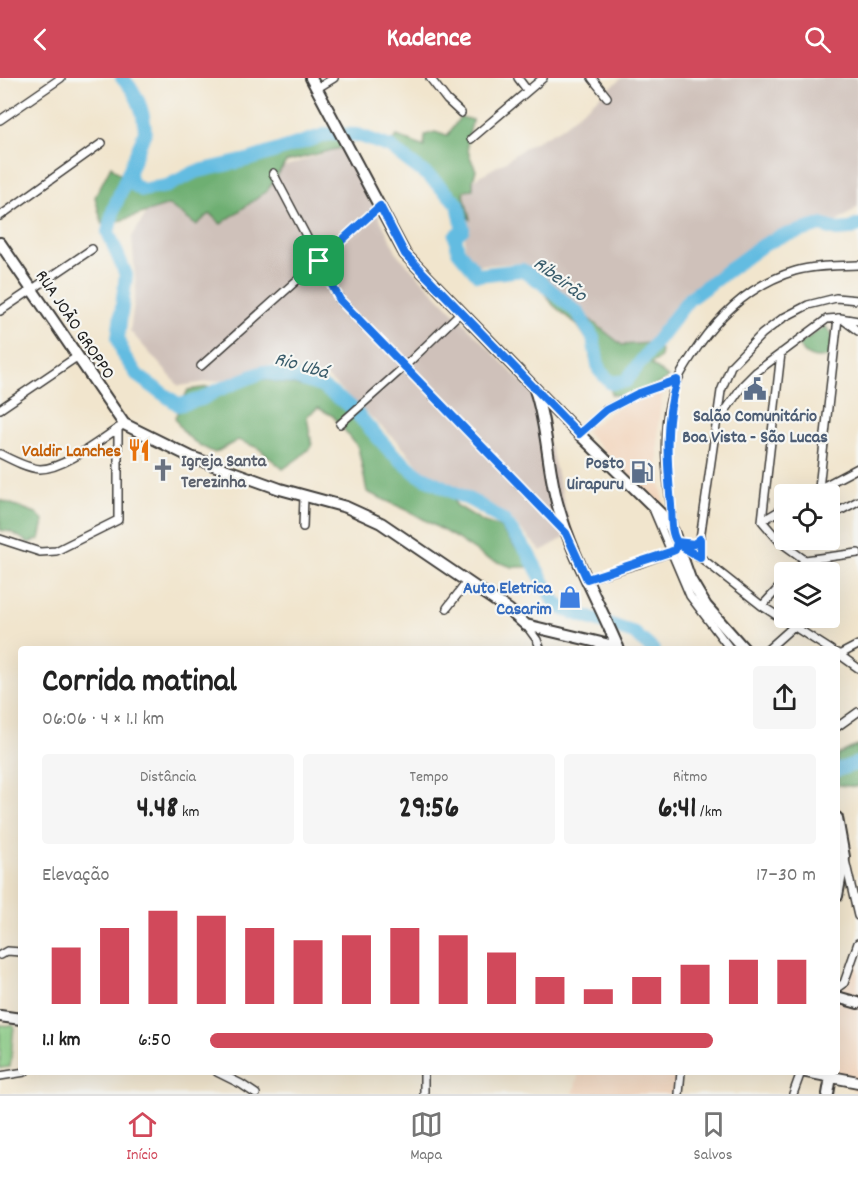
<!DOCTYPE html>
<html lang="pt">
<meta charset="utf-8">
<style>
body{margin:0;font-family:Dekko,sans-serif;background:#f6f6f6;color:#222;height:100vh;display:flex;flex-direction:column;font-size:22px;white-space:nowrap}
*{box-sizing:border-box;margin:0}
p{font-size:20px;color:#767676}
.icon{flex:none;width:33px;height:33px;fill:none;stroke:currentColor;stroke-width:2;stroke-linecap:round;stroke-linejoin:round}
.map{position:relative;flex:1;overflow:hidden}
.panel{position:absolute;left:18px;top:568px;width:822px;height:429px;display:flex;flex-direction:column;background:#fff;border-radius:6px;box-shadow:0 6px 24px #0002}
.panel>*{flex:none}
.tools{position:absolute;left:774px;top:406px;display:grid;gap:12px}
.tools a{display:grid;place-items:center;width:66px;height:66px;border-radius:6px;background:#fff;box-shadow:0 6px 24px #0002;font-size:30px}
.pin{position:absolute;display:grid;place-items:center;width:51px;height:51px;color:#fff;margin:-26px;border-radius:12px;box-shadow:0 3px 9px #0006}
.round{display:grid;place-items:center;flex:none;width:63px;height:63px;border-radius:6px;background:#f6f6f6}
.headline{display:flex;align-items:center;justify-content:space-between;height:102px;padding:0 24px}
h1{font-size:33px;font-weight:700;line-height:45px}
.stats{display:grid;grid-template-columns:repeat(3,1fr);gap:9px;height:102px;padding:6px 24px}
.stats div{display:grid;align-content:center;border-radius:6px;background:#f6f6f6;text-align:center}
.stats b{font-size:30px;font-weight:700}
.stats small{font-size:16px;font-weight:400}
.stats p{font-size:16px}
.chart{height:168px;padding:12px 24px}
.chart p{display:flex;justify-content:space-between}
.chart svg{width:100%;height:108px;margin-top:6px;stroke:#d1495b;stroke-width:6}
ul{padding:0 24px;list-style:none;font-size:20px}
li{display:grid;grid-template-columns:96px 72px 1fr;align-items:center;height:45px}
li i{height:15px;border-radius:8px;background:#d1495b}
header{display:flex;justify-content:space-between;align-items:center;height:78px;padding:0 24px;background:#d1495b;color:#fff;font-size:27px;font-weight:700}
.menu{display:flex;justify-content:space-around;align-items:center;height:84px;border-top:2px solid #e0e0e0;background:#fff;font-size:16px;color:#767676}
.menu a{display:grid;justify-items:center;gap:3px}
.menu .selected{color:#d1495b}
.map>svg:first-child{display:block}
.built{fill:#f2d5bd}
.industrial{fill:#cfc1ba}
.green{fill:#89cb84;stroke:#527450;stroke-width:1.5}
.forest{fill:#6eaf72;stroke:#456647;stroke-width:1.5}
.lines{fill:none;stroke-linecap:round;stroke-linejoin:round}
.river{stroke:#64bce1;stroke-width:14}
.street-casing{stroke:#3c3a37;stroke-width:10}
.secondary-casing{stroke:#3c3a37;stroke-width:14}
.street{stroke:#fff;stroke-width:7}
.secondary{stroke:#fff;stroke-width:10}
.route-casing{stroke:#fff;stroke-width:12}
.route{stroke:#1a73e8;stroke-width:8}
.labels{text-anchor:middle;stroke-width:4.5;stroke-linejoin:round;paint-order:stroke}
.street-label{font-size:18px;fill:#1c1c1c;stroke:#f6f6f2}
.service-label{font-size:18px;font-weight:bold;fill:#4e5e75;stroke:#f6f6f2}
.food-label{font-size:18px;font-weight:bold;fill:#c56008;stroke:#f6f6f2;text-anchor:end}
.worship-label{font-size:18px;font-weight:bold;fill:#5b616d;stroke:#f6f6f2;text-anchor:start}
.shop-label{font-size:18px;font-weight:bold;fill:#366cbe;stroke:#f6f6f2;text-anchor:end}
.water-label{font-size:20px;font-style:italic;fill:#395c6b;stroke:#f6f6f2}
</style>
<header><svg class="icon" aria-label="back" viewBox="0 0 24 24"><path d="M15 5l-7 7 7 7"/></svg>Kadence<svg class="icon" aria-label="search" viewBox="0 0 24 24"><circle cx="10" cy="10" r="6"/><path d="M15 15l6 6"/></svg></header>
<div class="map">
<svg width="858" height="1016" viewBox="0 0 858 1016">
<rect width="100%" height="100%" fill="#f6f6f2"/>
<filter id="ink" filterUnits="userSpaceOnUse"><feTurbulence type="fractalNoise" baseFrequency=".0167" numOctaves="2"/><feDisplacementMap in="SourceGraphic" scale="12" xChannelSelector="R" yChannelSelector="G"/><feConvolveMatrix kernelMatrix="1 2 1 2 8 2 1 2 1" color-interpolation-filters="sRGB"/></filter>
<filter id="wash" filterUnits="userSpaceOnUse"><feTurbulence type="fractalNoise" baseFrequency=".008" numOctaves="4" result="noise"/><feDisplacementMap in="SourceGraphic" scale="24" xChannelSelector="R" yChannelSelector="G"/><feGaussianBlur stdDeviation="1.35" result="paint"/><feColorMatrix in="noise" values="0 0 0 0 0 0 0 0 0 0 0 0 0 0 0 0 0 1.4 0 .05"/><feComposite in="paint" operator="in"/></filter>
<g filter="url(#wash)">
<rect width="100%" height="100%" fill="#f1e5cd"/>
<path class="built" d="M 663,309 L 658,347 L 658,388 L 665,434 L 585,353 L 619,329 Z
M 858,874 L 858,1014 L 824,995 L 837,994 L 837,914 L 844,909 Z
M 579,995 L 579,994 L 678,995 L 675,1016 L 573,1016 Z"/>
<path class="industrial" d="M 622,0 L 858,0 L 858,129 L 834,146 L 795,150 L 712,196 L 650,265 L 622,267 L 579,233 L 547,201 L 521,185 L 478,187 L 465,171 L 465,106 L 503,85 L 524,70 L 561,50 Z
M 344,69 L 398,177 L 531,314 L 546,352 L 573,461 L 566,459 L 541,473 L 511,441 L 423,393 L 398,364 L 326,298 L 271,287 L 230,301 L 179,308 L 130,253 L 136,211 L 132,159 L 147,134 Z"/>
<path class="green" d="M 0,947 L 14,948 L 10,989 L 0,990 Z"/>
<path class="forest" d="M 460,39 L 473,42 C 466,66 464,68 476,92 L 473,102 L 473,111 L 463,113 L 470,141 L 389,66 L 397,58 L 424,69 L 425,57 L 435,54 L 447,58 Z
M 334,56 L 344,69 L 286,84 L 267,113 L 221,146 L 210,136 L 196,147 L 169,127 L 116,144 L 102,146 L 95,119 L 111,88 L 132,107 L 147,117 L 167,109 L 191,95 Z
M 547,201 L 579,233 L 622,267 L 650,265 L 661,272 L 660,280 L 651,286 L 669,300 C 653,309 629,323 611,316 L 611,305 L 599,299 L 590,279 L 590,266 L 578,248 L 553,227 L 540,208 L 541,204 Z
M 825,248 L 832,256 L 830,278 C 815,283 806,279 798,267 Z
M 263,301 L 315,311 L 344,331 L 414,401 L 453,415 L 456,427 L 484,444 L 500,449 L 514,468 L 535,489 L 512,489 L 486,480 L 456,460 L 411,434 L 367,414 L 358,369 L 333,338 L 318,330 L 307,338 L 312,368 L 300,379 L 283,391 L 258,370 L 238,362 L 215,375 C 197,367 184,359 175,340 L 188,312 Z
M 0,422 L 36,435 L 44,443 L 40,461 L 29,465 L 11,454 L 0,452 Z
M 858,667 L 858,709 L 838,707 L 837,677 Z"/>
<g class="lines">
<path class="river" d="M 122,0 C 137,14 144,34 145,54 L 114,130 L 108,154 L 126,197 L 118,260 L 124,278 L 138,298 L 179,327 L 202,321 L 218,312 L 263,294 L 297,300 L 321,308 L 350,328 L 391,374 L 417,396 L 478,426 L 504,443 L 528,475 L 553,522 L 563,531 L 634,555 L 653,572
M 129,95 L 130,104 L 142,112 L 167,108 L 195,94 L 251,81 L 328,56 L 358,57 L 390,69 L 432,101 L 458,126 L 463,151 L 455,158 L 458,173 L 478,197 L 522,192 L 541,204 L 578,235 L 593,260 L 599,292 L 611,305 L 626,303 L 689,221 L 760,169 L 779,159 L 821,147 L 837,152 L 850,151 L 858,147
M 837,692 L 858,685"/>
</g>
</g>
<g filter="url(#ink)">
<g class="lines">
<g class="street-casing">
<path id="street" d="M 430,0 L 447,22 L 461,35
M 518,0 L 527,12
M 592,0 L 607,19
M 316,11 L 334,0
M 0,42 L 61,0
M 471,61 L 543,0
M 273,95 L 340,222 L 564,453
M 0,138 L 102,65
M 0,233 L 92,171
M 842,241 L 858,253
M 781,275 L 762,443 L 780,464 L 805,482
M 201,288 L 380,128
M 0,331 L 78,278
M 719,342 L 743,307 L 756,294 L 827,241 L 840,240 L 858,243
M 340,346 L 404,289 L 461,234
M 579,356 L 606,332 L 637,316 L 677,302
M 0,376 C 12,382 27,390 40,391 C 64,391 100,362 120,349
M 819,410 L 838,240
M 807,417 L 858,390
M 654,433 L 690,518 L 731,572
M 830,438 L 858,423
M 762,443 L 784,430
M 303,449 L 304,418
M 673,451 C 669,410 660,364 670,323 C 675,302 687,285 699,267 C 723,233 754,205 795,193 C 815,187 837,188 858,187
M 0,461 L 40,474 L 56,473 L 118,442 L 118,350
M 678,465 L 700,479 L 762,528 L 831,572
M 700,479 L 700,461 L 721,313 L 731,288 L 762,256 L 783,240 L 808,227 L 836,220 L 858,222
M 793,495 L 805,482 L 858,475
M 587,501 L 638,486 L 673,473
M 762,528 L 784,504
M 447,530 L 467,504
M 526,547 L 537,562 L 541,572
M 767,572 L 794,548
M 837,575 L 858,590
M 839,577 L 858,567
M 837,649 L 858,634
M 845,782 L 858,838
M 0,877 L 7,873 L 21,874
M 837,910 L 844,905 L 858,865
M 217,994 L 241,1006 L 256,1016
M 424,994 L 424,1016
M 0,998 L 25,994
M 679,1016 L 681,994
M 793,1016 L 801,994"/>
</g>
<g class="secondary-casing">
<path id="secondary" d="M 311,0 L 405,176 L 579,356 L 662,437 L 673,453 L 690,501 L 706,528 L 745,572
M 0,165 L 124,346 L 191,379 L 280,411 L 346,429 L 381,445 L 509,532 L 526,547 L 618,569
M 535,312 C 548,350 547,390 558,428 C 572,478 599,524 619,572
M 837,740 L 844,779 L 837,818
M 837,919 L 858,925
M 0,938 L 21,941
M 806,994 L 858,1004
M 828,1016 L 831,999"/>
</g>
<use href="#street" class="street"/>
<use href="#secondary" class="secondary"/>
</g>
</g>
<g class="lines" filter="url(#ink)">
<g class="route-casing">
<path id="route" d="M 319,183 L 340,222 L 566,455 L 587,501 L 670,474 L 675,472 L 677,464 L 694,466 L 700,461 L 700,479 C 693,475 682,470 677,464 C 670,454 672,438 671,427 C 667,384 664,344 677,302 L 637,316 L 606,332 L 579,356 L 405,176 L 380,128 L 319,183"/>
</g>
<use href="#route" class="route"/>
</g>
<defs>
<g id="civic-bare" transform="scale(1.8)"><path d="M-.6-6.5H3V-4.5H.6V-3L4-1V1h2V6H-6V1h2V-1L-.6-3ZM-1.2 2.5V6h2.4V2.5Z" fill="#5c6f8a" stroke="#f6f6f2" stroke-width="2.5" paint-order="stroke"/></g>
<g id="restaurant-bare" transform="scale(1.8)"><path d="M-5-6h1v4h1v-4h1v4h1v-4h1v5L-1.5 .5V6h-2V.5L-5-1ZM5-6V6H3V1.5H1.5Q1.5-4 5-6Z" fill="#e8710a" stroke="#f6f6f2" stroke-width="2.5" paint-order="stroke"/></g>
<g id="church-bare" transform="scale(1.8)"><path d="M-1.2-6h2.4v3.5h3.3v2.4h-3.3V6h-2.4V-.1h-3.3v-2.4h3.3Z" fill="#6b7280" stroke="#f6f6f2" stroke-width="2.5" paint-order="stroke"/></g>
<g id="fuel-bare" transform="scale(1.8)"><path d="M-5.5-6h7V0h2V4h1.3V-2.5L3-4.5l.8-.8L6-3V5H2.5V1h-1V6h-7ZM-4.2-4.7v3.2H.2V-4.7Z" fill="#5c6f8a" stroke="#f6f6f2" stroke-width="2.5" paint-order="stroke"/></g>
<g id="shop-bare" transform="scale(1.8)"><path d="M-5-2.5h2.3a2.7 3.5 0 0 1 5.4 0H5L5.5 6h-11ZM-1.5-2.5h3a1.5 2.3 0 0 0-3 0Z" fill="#3f7fe0" stroke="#f6f6f2" stroke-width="2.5" paint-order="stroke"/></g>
</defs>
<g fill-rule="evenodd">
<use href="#civic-bare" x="755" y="311"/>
<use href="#restaurant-bare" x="139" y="372"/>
<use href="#church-bare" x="163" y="392"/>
<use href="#fuel-bare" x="642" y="394"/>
<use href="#shop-bare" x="570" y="519"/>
</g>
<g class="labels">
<g class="street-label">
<text transform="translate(76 246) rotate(56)" y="6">RUA JOÃO GROPPO</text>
</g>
<g class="service-label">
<text x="755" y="343">Salão Comunitário<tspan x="755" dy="21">Boa Vista - São Lucas</tspan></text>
<text x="624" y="390" text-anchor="end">Posto<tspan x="624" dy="21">Uirapuru</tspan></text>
</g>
<g class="food-label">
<text x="121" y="378">Valdir Lanches</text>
</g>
<g class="worship-label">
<text x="181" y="388">Igreja Santa<tspan x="181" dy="21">Terezinha</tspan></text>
</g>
<g class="shop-label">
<text x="552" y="515">Auto Eletrica<tspan x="552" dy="21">Casarim</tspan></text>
</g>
<g class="water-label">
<text transform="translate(561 200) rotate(37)" y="7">Ribeirão</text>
<text transform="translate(302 286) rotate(16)" y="7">Rio Ubá</text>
</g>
</g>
</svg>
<div class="tools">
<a><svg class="icon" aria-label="locate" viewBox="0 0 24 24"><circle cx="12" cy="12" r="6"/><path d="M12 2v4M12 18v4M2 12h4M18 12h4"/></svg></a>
<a><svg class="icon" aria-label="layers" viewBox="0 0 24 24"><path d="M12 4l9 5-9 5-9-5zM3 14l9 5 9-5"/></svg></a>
</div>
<div class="pin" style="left:319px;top:183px;background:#1e9e55"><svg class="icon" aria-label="arrive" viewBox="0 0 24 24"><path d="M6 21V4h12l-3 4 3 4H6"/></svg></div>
<section class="panel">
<div class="headline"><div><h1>Corrida matinal</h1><p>06:06 · 4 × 1.1 km</p></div><a class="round"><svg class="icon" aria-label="share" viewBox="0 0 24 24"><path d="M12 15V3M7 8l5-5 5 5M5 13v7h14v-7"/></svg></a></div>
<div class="stats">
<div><p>Distância</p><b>4.48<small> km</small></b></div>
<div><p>Tempo</p><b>29:56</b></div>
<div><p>Ritmo</p><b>6:41<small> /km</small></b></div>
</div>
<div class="chart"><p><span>Elevação</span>17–30 m</p>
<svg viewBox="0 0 160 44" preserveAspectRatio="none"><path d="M5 44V21M15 44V13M25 44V6M35 44V8M45 44V13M55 44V18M65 44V16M75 44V13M85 44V16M95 44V23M105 44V33M115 44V38M125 44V33M135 44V28M145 44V26M155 44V26"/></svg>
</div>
<ul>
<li><b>1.1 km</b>6:50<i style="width:83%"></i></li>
</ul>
</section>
</div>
<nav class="menu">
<a class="selected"><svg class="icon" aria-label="home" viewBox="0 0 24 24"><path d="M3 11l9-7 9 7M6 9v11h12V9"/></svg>Início</a>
<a><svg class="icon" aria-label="map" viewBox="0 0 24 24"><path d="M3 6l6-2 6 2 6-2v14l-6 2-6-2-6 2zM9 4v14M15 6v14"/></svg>Mapa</a>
<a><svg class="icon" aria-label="saved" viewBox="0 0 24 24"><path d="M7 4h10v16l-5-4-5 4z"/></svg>Salvos</a>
</nav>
